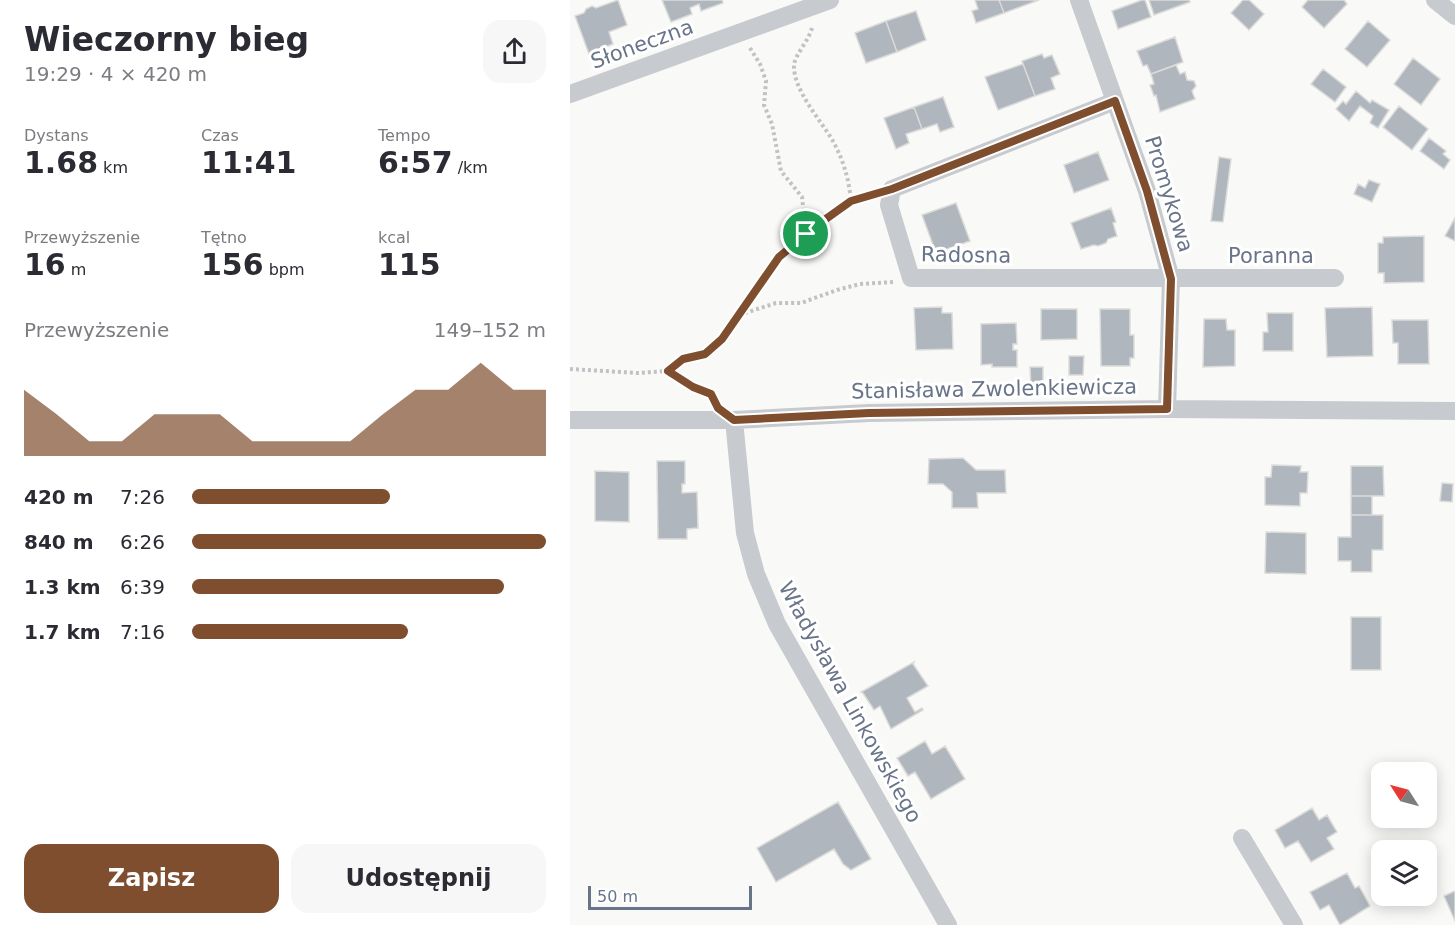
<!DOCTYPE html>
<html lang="pl">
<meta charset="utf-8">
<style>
body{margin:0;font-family:"DejaVu Sans",sans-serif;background:#f7f7f7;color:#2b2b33;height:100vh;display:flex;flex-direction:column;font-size:22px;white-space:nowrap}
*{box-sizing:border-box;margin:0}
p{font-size:20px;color:#7c7c81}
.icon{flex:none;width:33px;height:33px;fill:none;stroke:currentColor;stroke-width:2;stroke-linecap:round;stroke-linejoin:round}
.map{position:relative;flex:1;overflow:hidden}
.side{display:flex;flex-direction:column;background:#fff;width:570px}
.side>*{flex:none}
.needle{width:39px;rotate:306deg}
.tools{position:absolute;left:801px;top:762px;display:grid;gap:12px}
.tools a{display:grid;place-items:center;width:66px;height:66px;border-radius:12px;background:#fff;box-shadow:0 3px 15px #0003;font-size:30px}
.scale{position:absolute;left:18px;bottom:15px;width:164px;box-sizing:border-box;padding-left:6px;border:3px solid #687488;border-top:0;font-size:16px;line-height:21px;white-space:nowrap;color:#687488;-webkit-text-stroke:4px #fff;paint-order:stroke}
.pin{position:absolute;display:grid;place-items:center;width:51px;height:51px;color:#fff;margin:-26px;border:3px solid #fff;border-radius:50%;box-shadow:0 2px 6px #0007}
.round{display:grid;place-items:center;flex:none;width:63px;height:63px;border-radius:18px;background:#f7f7f7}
.summary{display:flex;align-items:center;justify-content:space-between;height:102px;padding:0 24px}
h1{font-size:33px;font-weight:700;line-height:45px}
.figures{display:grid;grid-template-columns:repeat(3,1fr);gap:9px;height:102px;padding:6px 24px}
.figures div{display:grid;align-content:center}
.figures b{font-size:30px;font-weight:700}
.figures small{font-size:16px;font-weight:400}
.figures p{font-size:16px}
.chart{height:168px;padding:12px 24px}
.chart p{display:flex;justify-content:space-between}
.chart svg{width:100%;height:108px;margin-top:6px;fill:#7f4e2f;opacity:.7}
.button{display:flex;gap:12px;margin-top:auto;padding:12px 24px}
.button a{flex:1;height:69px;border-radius:18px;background:#7f4e2f;color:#fff;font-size:24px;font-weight:700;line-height:69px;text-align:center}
.button a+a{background:#f7f7f7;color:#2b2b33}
ul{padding:0 24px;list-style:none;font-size:20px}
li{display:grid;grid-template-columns:96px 72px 1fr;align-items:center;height:45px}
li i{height:15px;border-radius:8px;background:#7f4e2f}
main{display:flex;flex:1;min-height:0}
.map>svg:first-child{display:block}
.building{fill:#b0b6bd;stroke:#dbdbd9;stroke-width:1.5}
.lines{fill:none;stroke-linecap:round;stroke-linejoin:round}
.path{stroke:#c1c2c5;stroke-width:4;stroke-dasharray:3 3;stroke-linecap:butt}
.street{stroke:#c7cace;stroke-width:18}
.route-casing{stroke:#fff;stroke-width:12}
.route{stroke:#7f4e2f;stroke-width:8}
.labels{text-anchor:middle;stroke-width:6;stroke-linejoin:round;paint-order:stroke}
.street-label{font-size:21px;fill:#687488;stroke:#fff}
</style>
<main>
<section class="side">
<div class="summary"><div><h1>Wieczorny bieg</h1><p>19:29 · 4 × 420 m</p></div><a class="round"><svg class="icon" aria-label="share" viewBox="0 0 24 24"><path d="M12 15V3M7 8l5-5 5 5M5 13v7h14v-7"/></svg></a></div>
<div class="figures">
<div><p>Dystans</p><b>1.68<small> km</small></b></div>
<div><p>Czas</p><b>11:41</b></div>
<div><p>Tempo</p><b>6:57<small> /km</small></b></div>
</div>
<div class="figures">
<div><p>Przewyższenie</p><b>16<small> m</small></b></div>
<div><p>Tętno</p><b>156<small> bpm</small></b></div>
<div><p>kcal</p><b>115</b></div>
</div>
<div class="chart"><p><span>Przewyższenie</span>149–152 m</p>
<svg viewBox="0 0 160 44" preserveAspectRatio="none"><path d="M0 44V17L10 27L20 38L30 38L40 27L50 27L60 27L70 38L80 38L90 38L100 38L110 27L120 17L130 17L140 6L150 17L160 17V44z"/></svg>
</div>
<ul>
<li><b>420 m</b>7:26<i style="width:56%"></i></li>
<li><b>840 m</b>6:26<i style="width:100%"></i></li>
<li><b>1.3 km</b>6:39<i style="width:88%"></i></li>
<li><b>1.7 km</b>7:16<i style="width:61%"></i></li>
</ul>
<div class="button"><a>Zapisz</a><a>Udostępnij</a></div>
</section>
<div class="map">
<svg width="885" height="925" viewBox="0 0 885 925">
<rect width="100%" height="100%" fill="#f9f9f7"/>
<path class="building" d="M 48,0 L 57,25 L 39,32 L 43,44 L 19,54 L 5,16 L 14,13 L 16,9 L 22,6 L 26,8 Z
M 92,0 L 152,0 L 153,3 L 131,11 L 129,4 L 120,8 L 122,14 L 101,22 Z
M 405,0 L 429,0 L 434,13 L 406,23 L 402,11 L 408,9 Z
M 429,0 L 469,0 L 434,13 Z
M 572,0 L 575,0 L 581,17 L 548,29 L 542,11 Z
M 579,0 L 619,0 L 620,2 L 584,15 Z
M 673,0 L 679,0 L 694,14 L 679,30 L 661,13 Z
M 738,0 L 774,0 L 777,4 L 754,28 L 732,7 Z
M 346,11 L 356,40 L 327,52 L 316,21 Z
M 316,21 L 327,52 L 296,63 L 285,33 Z
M 798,21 L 820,40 L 797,67 L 775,49 Z
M 605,37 L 613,62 L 581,74 L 577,65 L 573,66 L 567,51 Z
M 472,54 L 474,58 L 482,55 L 490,74 L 481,78 L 485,89 L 465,96 L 452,61 Z
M 843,58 L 870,79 L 851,105 L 824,84 Z
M 453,64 L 465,96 L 428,110 L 415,77 Z
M 606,65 L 610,74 L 615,72 L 617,80 L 624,81 L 626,86 L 622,91 L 625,99 L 590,112 L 586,95 L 584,96 L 580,85 L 584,84 L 581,74 Z
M 753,69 L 776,87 L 765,102 L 741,84 Z
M 786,91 L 800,103 L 802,100 L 819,110 L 808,128 L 800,123 L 803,116 L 790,106 L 779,121 L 766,109 L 773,101 L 776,104 Z
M 373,97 L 384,127 L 370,132 L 367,124 L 352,129 L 344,107 Z
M 829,106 L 858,129 L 842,150 L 813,127 Z
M 344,107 L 352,129 L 336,134 L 339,143 L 326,149 L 314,118 Z
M 859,138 L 876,151 L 873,154 L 880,160 L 874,169 L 850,151 Z
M 528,152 L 539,180 L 504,193 L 494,165 Z
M 649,157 L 661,159 L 653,222 L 641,221 Z
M 799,180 L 810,184 L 802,202 L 784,194 L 788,184 L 795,188 Z
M 386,203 L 400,241 L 366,253 L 352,215 Z
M 541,208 L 546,222 L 543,223 L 547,236 L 538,239 L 536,243 L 528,246 L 524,245 L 511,249 L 501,223 Z
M 885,218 L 885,241 L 875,236 Z
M 854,236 L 854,282 L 814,283 L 814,273 L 808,273 L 808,243 L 813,243 L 813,237 Z
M 372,307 L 372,313 L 382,313 L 383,349 L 346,350 L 344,308 Z
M 802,307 L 803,356 L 757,357 L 755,308 Z
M 471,309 L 507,309 L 507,339 L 471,340 Z
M 530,309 L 560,309 L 560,335 L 564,335 L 564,358 L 560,358 L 560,366 L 531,366 Z
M 697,313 L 723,313 L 723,351 L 693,351 L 693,332 L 698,332 Z
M 634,319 L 656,319 L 657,330 L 665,330 L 665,366 L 633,367 Z
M 822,320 L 858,320 L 859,364 L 828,364 L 828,343 L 823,343 Z
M 446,323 L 447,344 L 443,344 L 443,350 L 447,350 L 447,367 L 422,367 L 422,364 L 411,365 L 411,324 Z
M 499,356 L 514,356 L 513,375 L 499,375 Z
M 460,367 L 473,367 L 473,388 L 461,388 Z
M 393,458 L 406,470 L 435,470 L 436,493 L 407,493 L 408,508 L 382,508 L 382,492 L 373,484 L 358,484 L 359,459 Z
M 87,461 L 115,461 L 115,484 L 112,484 L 112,493 L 127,492 L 128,528 L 117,529 L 117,539 L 88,539 Z
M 702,465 L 731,466 L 730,472 L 738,472 L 737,493 L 730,493 L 730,506 L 695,505 L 695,477 L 701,477 Z
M 781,466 L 813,466 L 814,496 L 781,496 Z
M 25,471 L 59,472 L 59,522 L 25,521 Z
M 872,483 L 883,484 L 882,502 L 870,501 Z
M 781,496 L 802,496 L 802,515 L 781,515 Z
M 781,515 L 813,515 L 813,550 L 802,550 L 802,572 L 781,572 L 781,561 L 768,561 L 768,537 L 781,537 Z
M 696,532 L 736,533 L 736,574 L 695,573 Z
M 781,617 L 811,617 L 811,670 L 781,670 Z
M 344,662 L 343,664 L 358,686 L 337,698 L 345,712 L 352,708 L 353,710 L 321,729 L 310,706 L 304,710 L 293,693 L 291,692 Z
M 355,741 L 362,754 L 375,746 L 395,779 L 361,799 L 345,772 L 338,776 L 327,758 Z
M 268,802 L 301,859 L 281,870 L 273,864 L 264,849 L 206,882 L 187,848 Z
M 742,808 L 749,820 L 757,815 L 767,832 L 757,838 L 764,849 L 741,862 L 728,841 L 715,848 L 705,830 Z
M 777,873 L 785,888 L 789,886 L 800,906 L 770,925 L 759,905 L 750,910 L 740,892 Z
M 885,891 L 885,921 L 874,896 Z"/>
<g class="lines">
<path class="path" d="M 242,28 C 239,40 225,55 224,65 C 223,91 252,121 264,143 C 274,162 279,180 281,201
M 180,48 L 190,64 L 196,81 L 194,105 L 202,124 L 211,171 L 232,197 L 236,233
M 169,315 L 206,303 L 231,303 L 267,290 L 290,284 L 324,282
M 0,369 L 68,373 L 98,371 L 113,359 L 135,354 L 152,339 L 209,257 L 246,226 L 281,201 L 301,195
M 98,371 C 108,377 140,393 144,401"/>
<path class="street" d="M 509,0 L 577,191 L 601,279 L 597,409
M 865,0 L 885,16
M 0,94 L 260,0
M 545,101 L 322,189 L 319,205 L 341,278 L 765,278
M 0,420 L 164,420 L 299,413 L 597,409 L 885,411
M 164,420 L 175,533 L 186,574 L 207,624 L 378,925
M 672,838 L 724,925"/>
</g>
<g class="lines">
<g class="route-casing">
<path id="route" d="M 545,101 L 577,191 L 601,279 L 597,409 L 299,413 L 164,420 L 148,408 L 141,394 L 123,387 L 98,371 L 113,359 L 135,354 L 152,339 L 209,257 L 246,226 L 281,201 L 322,189 Z"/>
</g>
<use href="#route" class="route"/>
</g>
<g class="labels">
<g class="street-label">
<text transform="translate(72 44) rotate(-20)" y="7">Słoneczna</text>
<text transform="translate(599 194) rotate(73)" y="7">Promykowa</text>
<text transform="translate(396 255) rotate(1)" y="7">Radosna</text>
<text x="701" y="263">Poranna</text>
<text transform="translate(424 389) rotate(-1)" y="7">Stanisława Zwolenkiewicza</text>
<text transform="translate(280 702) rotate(61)" y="7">Władysława Linkowskiego</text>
</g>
</g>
</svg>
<div class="tools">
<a><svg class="needle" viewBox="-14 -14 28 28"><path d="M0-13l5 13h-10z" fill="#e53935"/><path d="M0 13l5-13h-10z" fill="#7c7c81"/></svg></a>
<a><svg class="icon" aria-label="layers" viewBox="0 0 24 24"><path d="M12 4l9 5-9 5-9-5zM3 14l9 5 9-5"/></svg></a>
</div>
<div class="scale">50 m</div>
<div class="pin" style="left:236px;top:234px;background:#1e9e55"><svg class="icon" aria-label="arrive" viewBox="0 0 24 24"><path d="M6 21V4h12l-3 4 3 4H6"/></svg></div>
</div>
</main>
